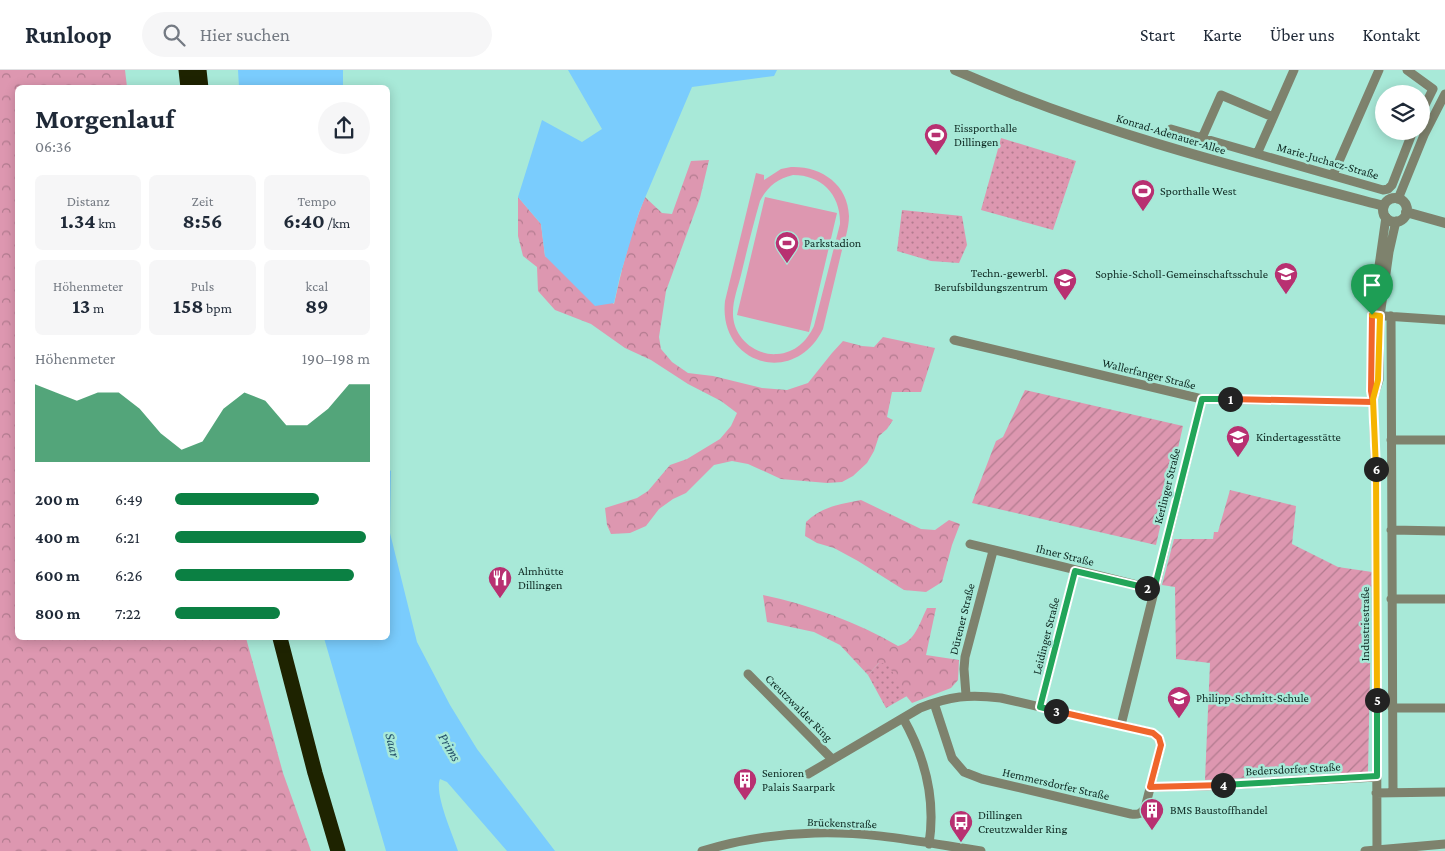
<!DOCTYPE html>
<html lang="de">
<meta charset="utf-8">
<style>
body{margin:0;font-family:"Crimson Pro",serif;background:#f6f6f7;color:#1f2937;height:100vh;display:flex;flex-direction:column;font-size:19px;white-space:nowrap}
*{box-sizing:border-box;margin:0}
p{font-size:16px;color:#747a83}
.icon{flex:none;width:28px;height:28px;fill:none;stroke:currentColor;stroke-width:2;stroke-linecap:round;stroke-linejoin:round}
.map{position:relative;flex:1;overflow:hidden}
.side{position:absolute;left:15px;top:15px;width:375px;height:555px;display:flex;flex-direction:column;background:#fff;border-radius:8px;box-shadow:0 2px 12px #0003}
.side>*{flex:none}
.tools{position:absolute;left:1375px;top:15px;display:grid;gap:10px}
.tools a{display:grid;place-items:center;width:55px;height:55px;border-radius:50%;background:#fff;box-shadow:0 2px 12px #0003;font-size:25px}
.pin{position:absolute;display:grid;place-items:center;width:42px;height:42px;color:#fff;margin:-51px -21px;border-radius:50% 50% 50% 0;rotate:-45deg;box-shadow:0 0 5px #0007}
.pin .icon{rotate:45deg}
.km{position:absolute;width:25px;height:25px;margin:-12px;border-radius:50%;background:#222;color:#fff;font-size:14px;line-height:25px;text-align:center}
.round{display:grid;place-items:center;flex:none;width:52px;height:52px;border-radius:26px;background:#f6f6f7}
.summary{display:flex;align-items:center;justify-content:space-between;height:85px;padding:0 20px}
h1{font-size:28px;font-weight:700;line-height:38px}
.stats{display:grid;grid-template-columns:repeat(3,1fr);gap:8px;height:85px;padding:5px 20px}
.stats div{display:grid;align-content:center;border-radius:8px;background:#f6f6f7;text-align:center}
.stats b{font-size:21px;font-weight:700}
.stats small{font-size:14px;font-weight:400}
.stats p{font-size:14px}
.chart{height:140px;padding:10px 20px}
.chart p{display:flex;justify-content:space-between}
.chart svg{width:100%;height:90px;margin-top:5px;fill:#0b8043;opacity:.7}
ul{padding:0 20px;list-style:none;font-size:16px}
li{display:grid;grid-template-columns:80px 60px 1fr;align-items:center;height:38px}
li i{height:12px;border-radius:6px;background:#0b8043}
header{display:flex;align-items:center;gap:30px;box-sizing:border-box;height:70px;padding:0 25px;background:#fff;border-bottom:1px solid #e0e1e3}
header strong{font-size:24px}
nav{display:flex;gap:28px;margin-inline-start:auto;font-size:18px}
.search{width:350px;height:45px;background:#f6f6f7;display:flex;align-items:center;gap:12px;box-sizing:border-box;padding:0 18px;border-radius:28px;color:#747a83;font-size:19px}
.map>svg:first-child{display:block}
.grass{fill:#dd97b0;fill-rule:evenodd}
.forest{fill:url(#forest-crowns)}
.park{fill:url(#park-dots)}
.garden{fill:url(#garden-furrows)}
.water{fill:#7accfd}
.lines{fill:none;stroke-linecap:round;stroke-linejoin:round}
.minor{stroke:#7e826d;stroke-width:9}
.tertiary{stroke:#7e826d;stroke-width:10}
.motorway{stroke:#1e2300;stroke-width:15}
.split-1-casing{stroke:#fff;stroke-width:10}
.split-2-casing{stroke:#fff;stroke-width:10}
.split-3-casing{stroke:#fff;stroke-width:10}
.split-4-casing{stroke:#fff;stroke-width:10}
.split-5-casing{stroke:#fff;stroke-width:10}
.split-6-casing{stroke:#fff;stroke-width:10}
.split-7-casing{stroke:#fff;stroke-width:10}
.split-1{stroke:#f0652b;stroke-width:6}
.split-2{stroke:#22a559;stroke-width:6}
.split-3{stroke:#22a559;stroke-width:6}
.split-4{stroke:#f0652b;stroke-width:6}
.split-5{stroke:#22a559;stroke-width:6}
.split-6{stroke:#f5b400;stroke-width:6}
.split-7{stroke:#f5b400;stroke-width:6}
.labels{text-anchor:middle;stroke-width:5;stroke-linejoin:round;paint-order:stroke}
.poi-label{font-size:12px;fill:#0e2922;stroke:#a8e9d8;text-anchor:start}
.street-label{font-size:12px;fill:#0e2922;stroke:#a8e9d8}
.water-label{font-size:14px;font-style:italic;fill:#234f69;stroke:#a8e9d8}
</style>
<header>
<strong>Runloop</strong>
<div class="search"><svg class="icon" aria-label="search" viewBox="0 0 24 24"><circle cx="10" cy="10" r="6"/><path d="M15 15l6 6"/></svg>Hier suchen</div>
<nav><a>Start</a><a>Karte</a><a>Über uns</a><a>Kontakt</a></nav>
</header>
<div class="map">
<svg width="1445" height="781" viewBox="0 0 1445 781">
<defs>
<pattern id="forest-crowns" width="20" height="18" patternUnits="userSpaceOnUse" patternTransform="scale(1.25)"><rect width="20" height="18" fill="#dd97b0"/><path d="M2 6a3 3 0 1 1 6 0M12 15a3 3 0 1 1 6 0" fill="none" stroke="#b27b8f"/></pattern>
<pattern id="park-dots" width="8" height="8" patternUnits="userSpaceOnUse" patternTransform="scale(1.25)"><rect width="8" height="8" fill="#dd97b0"/><path d="M2 2h.1M6 6h.1" fill="none" stroke="#b27b8f" stroke-width="1.8" stroke-linecap="round"/></pattern>
<pattern id="garden-furrows" width="10" height="10" patternUnits="userSpaceOnUse" patternTransform="scale(1.25)"><rect width="10" height="10" fill="#dd97b0"/><path d="M-1 1l2-2M0 10L10 0M9 11l2-2" fill="none" stroke="#b27b8f"/></pattern>
</defs>
<rect width="100%" height="100%" fill="#a8e9d8"/>
<path class="grass" d="M 791,97 C 821,96 848,114 849,146 C 849,159 844,172 841,184 C 835,209 829,234 823,259 C 795,317 718,295 725,231 L 756,103 L 764,105 L 764,110 L 781,99 ZM 793,105 C 822,105 841,125 840,154 L 814,256 C 807,271 795,283 777,284 C 754,286 732,266 733,242 C 733,230 738,217 741,205 C 747,180 753,155 760,131 C 767,117 777,109 793,105 Z
M 765,127 L 837,143 L 809,262 L 737,245 Z"/>
<path class="forest" d="M 0,0 L 125,0 L 127,17 L 18,18 L 18,568 L 246,568 L 283,703 L 311,781 L 0,781 Z
M 709,90 L 700,128 L 666,221 L 659,267 L 661,279 L 672,292 L 688,303 L 713,306 L 762,318 L 787,320 L 808,313 L 832,283 L 843,271 L 862,276 L 874,277 L 883,267 L 935,278 L 921,322 L 892,322 L 887,347 L 893,350 L 887,359 L 879,366 L 874,381 L 867,393 L 853,406 L 842,412 L 827,413 L 781,409 L 748,394 L 732,391 L 714,395 L 686,423 L 673,429 L 659,439 L 646,456 L 630,463 L 611,464 L 607,455 L 605,438 L 637,428 L 648,421 L 670,395 L 687,389 L 720,369 L 731,356 L 737,343 L 721,331 L 688,314 L 651,290 L 625,278 L 591,254 L 555,240 L 538,221 L 537,197 L 523,186 L 518,166 L 518,127 L 541,154 L 545,186 L 614,234 C 622,198 631,161 645,127 L 662,143 L 672,144 L 691,91 Z
M 861,430 L 921,459 L 935,460 L 949,450 L 960,454 L 952,475 L 942,512 L 926,522 L 904,520 L 858,491 L 834,478 L 817,473 L 805,466 L 806,452 C 821,437 840,434 861,430 Z
M 763,525 C 810,535 857,552 898,576 C 915,572 920,552 927,538 L 936,538 L 926,585 L 959,590 L 958,610 L 951,618 L 912,633 L 879,593 L 868,605 L 840,575 L 814,562 L 767,552 Z"/>
<path class="park" d="M 1001,68 L 1076,91 L 1053,160 L 981,140 Z
M 902,140 L 962,146 L 967,175 L 959,193 L 931,191 L 897,181 Z
M 879,593 L 887,593 L 907,626 L 886,638 L 868,605 Z"/>
<path class="garden" d="M 1025,320 L 1183,356 L 1156,475 L 972,433 L 996,371 L 1003,367 Z
M 1230,420 L 1296,436 L 1292,474 L 1338,497 L 1372,502 L 1368,702 L 1205,710 L 1210,593 L 1176,589 L 1175,517 L 1162,515 L 1174,469 L 1213,469 L 1214,462 L 1218,462 Z"/>
<path class="water" d="M 238,0 L 343,0 L 343,17 L 239,17 Z
M 568,0 L 777,0 L 774,6 L 692,17 L 639,142 L 620,206 L 614,233 L 595,236 L 545,186 L 541,154 L 518,127 L 542,50 L 582,72 L 602,59 Z
M 388,399 L 391,401 L 390,463 L 417,572 L 450,635 L 477,679 L 555,781 L 507,781 L 447,712 L 440,709 C 434,724 453,765 458,781 L 386,781 L 324,568 L 388,568 Z"/>
<g class="lines">
<path class="minor" d="M 1407,0 L 1433,19 L 1421,43
M 1171,59 L 1383,120 L 1388,119 L 1392,115 L 1413,61
M 1202,68 L 1221,25 L 1273,47
M 1257,84 L 1294,0
M 1333,105 L 1379,0
M 1398,129 L 1424,65 L 1445,24
M 1385,246 L 1445,250
M 1391,246 L 1393,722
M 954,270 L 1202,329 L 1373,332
M 1373,329 L 1379,310 L 1380,246 L 1389,182 L 1396,151
M 1391,370 L 1445,370
M 1391,460 L 1445,461
M 970,474 L 1154,519
M 1391,529 L 1445,529
M 748,604 L 832,689
M 966,625 L 964,599 L 965,587 L 993,481
M 1040,637 L 1075,501
M 1392,638 L 1445,638
M 903,648 C 925,687 936,729 929,774
M 1121,655 L 1202,329
M 808,704 L 920,638 C 950,626 969,624 1001,628 L 1153,663 L 1159,668 L 1161,675 L 1145,738 C 1141,744 1138,745 1131,744 L 982,709 L 964,702 L 952,688 L 934,633
M 1150,717 L 1207,716 L 1377,707
M 1376,723 L 1445,722
M 702,781 C 738,770 777,764 815,763 C 870,761 927,773 981,781
M 1365,781 L 1445,774
M 1377,781 L 1376,418 L 1373,329 L 1371,321 L 1372,245 L 1386,147"/>
<path class="tertiary" d="M 955,0 C 1093,61 1239,98 1384,136
M1383 140a12 12 0 1 1 24 0a12 12 0 1 1-24 0Z
M 1406,142 L 1445,153"/>
<path class="motorway" d="M 186,0 L 188,18
M 199,0 L 201,18
M 280,568 L 315,703 L 338,781"/>
</g>
<g class="lines">
<g class="split-1-casing">
<path id="split-1" d="M 1230,329 L 1373,332 L 1371,321 L 1372,245"/>
</g>
<g class="split-2-casing">
<path id="split-2" d="M 1147,518 L 1154,520 L 1202,329 L 1230,329"/>
</g>
<g class="split-3-casing">
<path id="split-3" d="M 1056,641 L 1040,637 L 1075,501 L 1147,518"/>
</g>
<g class="split-4-casing">
<path id="split-4" d="M 1056,641 L 1153,663 L 1159,668 L 1161,675 L 1150,717 L 1223,715"/>
</g>
<g class="split-5-casing">
<path id="split-5" d="M 1223,715 L 1377,706 L 1377,630"/>
</g>
<g class="split-6-casing">
<path id="split-6" d="M 1376,399 L 1377,630"/>
</g>
<g class="split-7-casing">
<path id="split-7" d="M 1372,245 L 1380,246 L 1378,310 L 1373,329 L 1376,399"/>
</g>
<use href="#split-1" class="split-1"/>
<use href="#split-2" class="split-2"/>
<use href="#split-3" class="split-3"/>
<use href="#split-4" class="split-4"/>
<use href="#split-5" class="split-5"/>
<use href="#split-6" class="split-6"/>
<use href="#split-7" class="split-7"/>
</g>
<defs>
<g id="stadium-pin" transform="scale(1.25)"><path d="M0 17L-7.5 6A9.5 9.5 0 1 1 7.5 6Z" fill="#b83071" stroke="#a8e9d8"/><path d="M0-5a6.5 5 0 1 0 0 10a6.5 5 0 1 0 0-10ZM-3.5-1.8h7v3.6h-7Z" fill="#fff"/></g>
<g id="school-pin" transform="scale(1.25)"><path d="M0 17L-7.5 6A9.5 9.5 0 1 1 7.5 6Z" fill="#b83071" stroke="#a8e9d8"/><path d="M0-5L7-2L0 1L-7-2ZM-4 1L0 2.5L4 1V4Q0 6-4 4Z" fill="#fff"/></g>
<g id="restaurant-pin" transform="scale(1.25)"><path d="M0 17L-7.5 6A9.5 9.5 0 1 1 7.5 6Z" fill="#b83071" stroke="#a8e9d8"/><path d="M-5-6h1v4h1v-4h1v4h1v-4h1v5L-1.5 .5V6h-2V.5L-5-1ZM5-6V6H3V1.5H1.5Q1.5-4 5-6Z" fill="#fff"/></g>
<g id="building-pin" transform="scale(1.25)"><path d="M0 17L-7.5 6A9.5 9.5 0 1 1 7.5 6Z" fill="#b83071" stroke="#a8e9d8"/><path d="M-4-6H4V6H1V3H-1V6H-4ZM-2.5-4.3h1.7v1.8h-1.7ZM.8-4.3h1.7v1.8H.8ZM-2.5-1h1.7V.8h-1.7ZM.8-1h1.7V.8H.8Z" fill="#fff"/></g>
<g id="bus-pin" transform="scale(1.25)"><path d="M0 17L-7.5 6A9.5 9.5 0 1 1 7.5 6Z" fill="#b83071" stroke="#a8e9d8"/><path d="M-5-6H5V4H4V6H2V4H-2V6H-4V4H-5ZM-3.5-4V0h7V-4ZM-3.5 1.2v1.5H-2V1.2ZM2 1.2v1.5H3.5V1.2Z" fill="#fff"/></g>
</defs>
<g fill-rule="evenodd">
<use href="#stadium-pin" x="936" y="65"/>
<use href="#stadium-pin" x="1143" y="121"/>
<use href="#stadium-pin" x="787" y="173"/>
<use href="#school-pin" x="1286" y="204"/>
<use href="#school-pin" x="1065" y="210"/>
<use href="#school-pin" x="1238" y="367"/>
<use href="#restaurant-pin" x="500" y="508"/>
<use href="#school-pin" x="1179" y="628"/>
<use href="#building-pin" x="745" y="710"/>
<use href="#building-pin" x="1152" y="740"/>
<use href="#bus-pin" x="961" y="752"/>
</g>
<g class="labels">
<g class="poi-label">
<text x="954" y="62">Eissporthalle<tspan x="954" dy="14">Dillingen</tspan></text>
<text x="1160" y="125">Sporthalle West</text>
<text x="804" y="177">Parkstadion</text>
<text x="1048" y="207" text-anchor="end">Techn.-gewerbl.<tspan x="1048" dy="14">Berufsbildungszentrum</tspan></text>
<text x="1268" y="208" text-anchor="end">Sophie-Scholl-Gemeinschaftsschule</text>
<text x="1256" y="371">Kindertagesstätte</text>
<text x="518" y="505">Almhütte<tspan x="518" dy="14">Dillingen</tspan></text>
<text x="1196" y="632">Philipp-Schmitt-Schule</text>
<text x="762" y="707">Senioren<tspan x="762" dy="14">Palais Saarpark</tspan></text>
<text x="1170" y="744">BMS Baustoffhandel</text>
<text x="978" y="749">Dillingen<tspan x="978" dy="14">Creutzwalder Ring</tspan></text>
</g>
<g class="street-label">
<text transform="translate(1171 64) rotate(17)" y="4">Konrad-Adenauer-Allee</text>
<text transform="translate(1328 91) rotate(16)" y="4">Marie-Juchacz-Straße</text>
<text transform="translate(1149 304) rotate(14)" y="4">Wallerfanger Straße</text>
<text transform="translate(1167 416) rotate(-76)" y="4">Kerlinger Straße</text>
<text transform="translate(1065 485) rotate(14)" y="4">Ihner Straße</text>
<text transform="translate(962 549) rotate(-76)" y="4">Dürener Straße</text>
<text transform="translate(1365 554) rotate(-90)" y="4">Industriestraße</text>
<text transform="translate(1046 566) rotate(-76)" y="4">Leidinger Straße</text>
<text transform="translate(799 638) rotate(45)" y="4">Creutzwalder Ring</text>
<text transform="translate(1293 699) rotate(-3)" y="4">Bedersdorfer Straße</text>
<text transform="translate(1056 714) rotate(13)" y="4">Hemmersdorfer Straße</text>
<text transform="translate(842 753) rotate(2)" y="4">Brückenstraße</text>
</g>
<g class="water-label">
<text transform="translate(393 675) rotate(76)" y="5">Saar</text>
<text transform="translate(450 677) rotate(59)" y="5">Prims</text>
</g>
</g>
</svg>
<div class="tools">
<a><svg class="icon" aria-label="layers" viewBox="0 0 24 24"><path d="M12 4l9 5-9 5-9-5zM3 14l9 5 9-5"/></svg></a>
</div>
<div class="pin" style="left:1372px;top:245px;background:#1e9e55"><svg class="icon" aria-label="arrive" viewBox="0 0 24 24"><path d="M6 21V4h12l-3 4 3 4H6"/></svg></div>
<b class="km" style="left:1230px;top:329px">1</b>
<b class="km" style="left:1147px;top:518px">2</b>
<b class="km" style="left:1056px;top:641px">3</b>
<b class="km" style="left:1223px;top:715px">4</b>
<b class="km" style="left:1377px;top:630px">5</b>
<b class="km" style="left:1376px;top:399px">6</b>
<section class="side">
<div class="summary"><div><h1>Morgenlauf</h1><p>06:36</p></div><a class="round"><svg class="icon" aria-label="share" viewBox="0 0 24 24"><path d="M12 15V3M7 8l5-5 5 5M5 13v7h14v-7"/></svg></a></div>
<div class="stats">
<div><p>Distanz</p><b>1.34<small> km</small></b></div>
<div><p>Zeit</p><b>8:56</b></div>
<div><p>Tempo</p><b>6:40<small> /km</small></b></div>
</div>
<div class="stats">
<div><p>Höhenmeter</p><b>13<small> m</small></b></div>
<div><p>Puls</p><b>158<small> bpm</small></b></div>
<div><p>kcal</p><b>89</b></div>
</div>
<div class="chart"><p><span>Höhenmeter</span>190–198 m</p>
<svg viewBox="0 0 160 44" preserveAspectRatio="none"><path d="M0 44V6L10 10L20 14L30 10L40 10L50 18L60 30L70 38L80 34L90 18L100 10L110 14L120 26L130 26L140 18L150 6L160 6V44z"/></svg>
</div>
<ul>
<li><b>200 m</b>6:49<i style="width:74%"></i></li>
<li><b>400 m</b>6:21<i style="width:98%"></i></li>
<li><b>600 m</b>6:26<i style="width:92%"></i></li>
<li><b>800 m</b>7:22<i style="width:54%"></i></li>
</ul>
</section>
</div>
